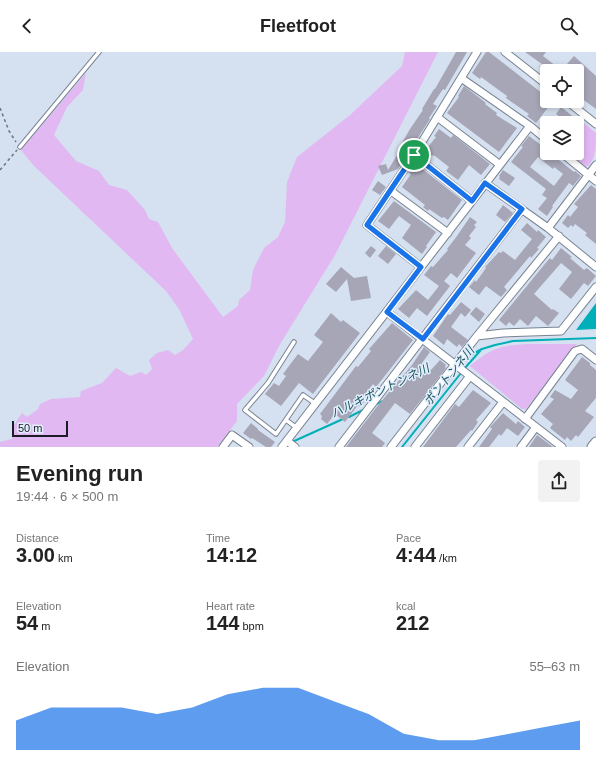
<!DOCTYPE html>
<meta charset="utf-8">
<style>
body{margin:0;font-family:Helvetica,"Noto Sans JP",sans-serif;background:#f2f2f2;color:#222;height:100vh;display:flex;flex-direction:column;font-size:15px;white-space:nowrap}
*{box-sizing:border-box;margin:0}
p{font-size:13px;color:#767676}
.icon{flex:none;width:22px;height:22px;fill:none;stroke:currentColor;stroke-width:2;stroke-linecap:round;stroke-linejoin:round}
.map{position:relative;height:395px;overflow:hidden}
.panel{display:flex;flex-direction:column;background:#fff;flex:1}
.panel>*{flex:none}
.buttons{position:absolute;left:540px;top:12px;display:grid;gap:8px}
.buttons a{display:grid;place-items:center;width:44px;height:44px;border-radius:4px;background:#fff;box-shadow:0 2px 6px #0003;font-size:20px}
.scale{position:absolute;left:12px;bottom:10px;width:56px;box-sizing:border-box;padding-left:4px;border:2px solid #1a1d23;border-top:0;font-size:11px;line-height:14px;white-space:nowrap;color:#1a1d23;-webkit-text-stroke:3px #e2edfd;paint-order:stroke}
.pin{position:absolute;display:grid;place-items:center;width:34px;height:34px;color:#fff;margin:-17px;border:2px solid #fff;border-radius:50%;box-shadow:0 1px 4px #0007}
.round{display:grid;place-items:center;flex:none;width:42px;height:42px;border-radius:4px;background:#f2f2f2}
.headline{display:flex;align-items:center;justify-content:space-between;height:68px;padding:0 16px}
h1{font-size:22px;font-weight:700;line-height:30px}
.figures{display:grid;grid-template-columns:repeat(3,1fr);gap:6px;height:68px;padding:4px 16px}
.figures div{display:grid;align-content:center}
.figures b{font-size:20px;font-weight:700}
.figures small{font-size:11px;font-weight:400}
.figures p{font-size:11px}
.chart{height:112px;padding:8px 16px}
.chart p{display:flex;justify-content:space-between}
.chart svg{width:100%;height:72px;margin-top:4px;fill:#1a73e8;opacity:.7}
header{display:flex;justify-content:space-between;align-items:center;height:52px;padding:0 16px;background:#fff;font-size:18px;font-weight:700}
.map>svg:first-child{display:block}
.green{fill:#e2b8f3}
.water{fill:#00afb7}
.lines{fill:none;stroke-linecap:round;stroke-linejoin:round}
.stream{stroke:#00afb7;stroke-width:2}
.building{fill:#a6a6b7;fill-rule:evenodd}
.service-casing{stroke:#798392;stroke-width:5.5}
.minor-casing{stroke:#798392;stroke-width:9}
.tertiary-casing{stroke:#798392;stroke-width:11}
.path{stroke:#6e757f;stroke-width:1.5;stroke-dasharray:3 3;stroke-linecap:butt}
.service{stroke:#fff;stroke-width:3.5}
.minor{stroke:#fff;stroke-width:7}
.tertiary{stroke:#fff;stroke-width:9}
.route-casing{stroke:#fff;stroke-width:8}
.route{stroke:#1a73e8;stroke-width:5}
.labels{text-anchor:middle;stroke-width:3;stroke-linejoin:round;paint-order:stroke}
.water-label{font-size:12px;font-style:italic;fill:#1d575a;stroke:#e2edfd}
</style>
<header><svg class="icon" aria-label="back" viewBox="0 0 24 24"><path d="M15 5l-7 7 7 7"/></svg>Fleetfoot<svg class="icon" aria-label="search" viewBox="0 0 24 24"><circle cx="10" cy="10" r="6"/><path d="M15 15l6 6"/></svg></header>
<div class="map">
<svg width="596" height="395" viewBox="0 0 596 395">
<rect width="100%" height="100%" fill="#d5e0f0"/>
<path class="green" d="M 405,0 L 438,0 L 335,203 L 279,294 L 264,324 L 237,352 L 237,369 L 217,395 L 0,395 L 0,390 L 12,387 L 14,373 L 22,361 L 27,365 L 38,357 L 40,352 L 51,347 L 80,345 L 81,339 L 102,331 L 116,316 L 130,324 L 141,320 L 146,323 L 152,317 L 149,308 L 157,301 L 168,298 L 175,303 L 183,298 L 193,287 L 179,257 L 166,239 L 34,114 L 21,98 L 86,21 L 83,38 L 67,55 L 54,83 L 76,109 L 99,119 L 109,133 L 127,138 L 145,158 L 149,167 L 158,170 L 172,196 L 223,265 L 238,254 L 239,248 L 250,238 L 253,218 L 264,196 L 278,185 L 285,170 L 287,130 L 297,105 L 350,63 L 402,14 Z
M 579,67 L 596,81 C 596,93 596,110 586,115 L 567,101 L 577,101 L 577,71 L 576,71 Z
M 530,292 L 577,292 L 526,357 L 522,357 L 470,314 C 492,295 503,293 530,292 Z"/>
<path class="water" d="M 596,251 L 596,277 L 576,278 Z"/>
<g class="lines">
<path class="stream" d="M 461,308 L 482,297 L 495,293 L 513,289 L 596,286
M 464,317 L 480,299
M 374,353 L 383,349
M 349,365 L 365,357
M 292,390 L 343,367
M 402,395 L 461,321"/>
</g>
<path class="building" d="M 456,0 L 467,0 L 445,38 L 443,37 L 433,52 L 437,54 L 429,66 L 430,67 L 398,117 L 382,123 L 378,114 L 386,112 L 388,118 L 404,92 L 402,91 L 410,77 L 423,58 L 422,57 L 434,37 L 435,37 Z
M 486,0 L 489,0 L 547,45 L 547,49 L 553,49 L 536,71 L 527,64 L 529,62 L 506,46 L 507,44 L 481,25 L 480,27 L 472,21 Z
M 525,0 L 546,0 L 543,4 L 556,14 L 551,19 L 544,19 L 539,15 L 542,12 Z
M 574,4 L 596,24 L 596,57 L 577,43 L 577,33 L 583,25 L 577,21 L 577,19 L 575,19 L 567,12 Z
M 464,34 L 486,51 L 485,52 L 497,61 L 496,63 L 517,76 L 499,100 L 447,61 L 459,45 L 458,44 Z
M 561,55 L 575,66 L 572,71 L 567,71 L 556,62 Z
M 439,77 L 451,86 L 453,83 L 490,112 L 481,123 L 469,113 L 458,128 L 446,119 L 449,115 L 435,104 L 431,103 L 430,104 L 424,100 L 436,85 L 434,84 Z
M 529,84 L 545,96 L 547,98 L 547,101 L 550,101 L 574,120 L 575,119 L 581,124 L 573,134 L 569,131 L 552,154 L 553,155 L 547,164 L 538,157 L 547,146 L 542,143 L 546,137 L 511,110 L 523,95 L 521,94 ZM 538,105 L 553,117 L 554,115 L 563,122 L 554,134 L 530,115 Z
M 416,112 L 462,148 L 448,168 L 444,165 L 442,166 L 429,157 L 428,159 L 423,155 L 425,153 L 402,135 L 411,122 L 409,121 Z
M 503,118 L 515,126 L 509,134 L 499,127 L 500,125 L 499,124 Z
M 378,129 L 386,135 L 380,143 L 372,138 Z
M 591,133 L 596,137 L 596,192 L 585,183 L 587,181 L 575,172 L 573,175 L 571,173 L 568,176 L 562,171 L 568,163 L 570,165 L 578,155 L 574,152 Z
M 394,149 L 436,180 L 426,194 L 427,195 L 422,202 L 402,186 L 411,173 L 399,164 L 389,177 L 378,169 Z
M 503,153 L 513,161 L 505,170 L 496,163 Z
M 470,165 L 477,170 L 474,173 L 476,175 L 469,184 L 471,186 L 465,193 L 476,201 L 457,226 L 451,221 L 444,229 L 450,234 L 427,264 L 417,256 L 409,266 L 398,257 L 416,238 L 428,248 L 439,234 L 424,223 L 431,214 L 433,215 L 448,198 L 447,197 L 457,184 Z
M 527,171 L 537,180 L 538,178 L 546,185 L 537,196 L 539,197 L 531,206 L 530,204 L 504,235 L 507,238 L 501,245 L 486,234 L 479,243 L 469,235 L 475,228 L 476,230 L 486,216 L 485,215 L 499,200 L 501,201 L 503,199 L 515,208 L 532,187 L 521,178 Z
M 371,194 L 376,198 L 370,206 L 365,201 Z
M 386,194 L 396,202 L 388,212 L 378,204 Z
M 561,196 L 572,205 L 570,206 L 584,218 L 587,216 L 596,224 L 588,234 L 584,231 L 571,247 L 559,237 L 572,220 L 561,211 L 534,242 L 552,258 L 553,257 L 559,261 L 548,274 L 536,264 L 528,274 L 520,267 L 514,274 L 509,270 L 506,274 L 499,268 L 544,213 L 550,206 L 552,208 Z
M 341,215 L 354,226 L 367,224 L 371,246 L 351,249 L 347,227 L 336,240 L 326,232 Z
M 461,250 L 471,258 L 465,265 L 461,261 L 451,275 L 468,288 L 462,295 L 459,292 L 457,295 L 447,287 L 444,293 L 433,284 L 448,262 L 450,263 Z
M 476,255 L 485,262 L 479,270 L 470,262 Z
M 331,261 L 341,270 L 343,268 L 360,281 L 313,342 L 299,331 L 281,354 L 265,342 L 274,331 L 279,334 L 286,324 L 283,322 L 298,302 L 308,309 L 323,290 L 314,283 Z
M 392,271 L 413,288 L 376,335 L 373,332 L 361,348 L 364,350 L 360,355 L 358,353 L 345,370 L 335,362 L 327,372 L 321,367 L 322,364 L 320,362 L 356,314 L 358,315 L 371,299 L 369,297 Z
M 424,295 L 430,300 L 422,311 L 431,318 L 440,308 L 446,313 L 445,315 L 446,316 L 425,343 L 410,362 L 395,351 L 372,381 L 385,391 L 382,395 L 346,395 L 379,352 L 412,313 Z
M 582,305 L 590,311 L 590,313 L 596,318 L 596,346 L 585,359 L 594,365 L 578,385 L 576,383 L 571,389 L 567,385 L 565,388 L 550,376 L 553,372 L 541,362 L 554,347 L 550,345 L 555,338 L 571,347 L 578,338 L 565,328 Z
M 473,338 L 491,351 L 476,368 L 478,370 L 472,379 L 471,378 L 456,395 L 423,395 L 455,352 L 459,355 Z
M 503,361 L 516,372 L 518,369 L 525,375 L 518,384 L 507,376 L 501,384 L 499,382 L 489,395 L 479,395 L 492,377 L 490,375 Z
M 251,371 L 258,377 L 258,378 L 275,390 L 271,395 L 266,395 L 252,386 L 251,387 L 243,381 Z
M 537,383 L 553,395 L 529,395 Z"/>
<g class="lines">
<g class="service-casing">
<path id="service" d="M 20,95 L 99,0
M 294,290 L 268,331 L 245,358 L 276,382 L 303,343 L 316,352
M 286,368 L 297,376"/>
</g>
<g class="minor-casing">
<path id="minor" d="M 505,0 L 547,33
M 461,26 L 530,74 L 547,88
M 567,49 L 596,72
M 437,65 L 499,112
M 562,101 L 596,129
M 414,103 L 472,149
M 485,131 L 548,176 L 596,215
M 391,139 L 448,181
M 548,176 L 596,113
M 421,215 L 367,173 L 414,103 L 477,0
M 387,260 L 562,395
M 477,284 L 503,281 L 561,279 L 596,235
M 525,367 L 575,299 L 582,297 L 596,308
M 287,389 L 295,395
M 223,395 L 232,383 L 249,395
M 282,395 L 530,74
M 339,395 L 522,157
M 391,395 L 477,284 L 559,184
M 415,395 L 470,324
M 468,395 L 503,350
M 521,395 L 536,375"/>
</g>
<g class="tertiary-casing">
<path id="tertiary" d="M 592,395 L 596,390"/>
</g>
<path class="path" d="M 0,56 L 9,79 L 16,90
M 0,118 L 17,98"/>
<use href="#service" class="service"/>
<use href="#minor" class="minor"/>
<use href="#tertiary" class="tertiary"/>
</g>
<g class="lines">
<g class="route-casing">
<path id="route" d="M 414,103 L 472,149 L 485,131 L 522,157 L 423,287 L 387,260 L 421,215 L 367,173 Z"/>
</g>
<use href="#route" class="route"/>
</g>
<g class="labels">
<g class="water-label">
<text transform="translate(449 324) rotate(-51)" y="4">ポントンネ川</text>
<text transform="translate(380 339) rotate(-26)" y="4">ハルキポントンネ川</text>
</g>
</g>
</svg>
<div class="buttons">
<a><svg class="icon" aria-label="locate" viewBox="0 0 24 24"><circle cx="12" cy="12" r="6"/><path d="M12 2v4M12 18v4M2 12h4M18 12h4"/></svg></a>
<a><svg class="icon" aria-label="layers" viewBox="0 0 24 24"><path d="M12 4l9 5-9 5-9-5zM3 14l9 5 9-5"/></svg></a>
</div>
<div class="scale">50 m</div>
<div class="pin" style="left:414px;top:103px;background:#1e9e55"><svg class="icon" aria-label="arrive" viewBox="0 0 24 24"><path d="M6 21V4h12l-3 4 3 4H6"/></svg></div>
</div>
<section class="panel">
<div class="headline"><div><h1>Evening run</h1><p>19:44 · 6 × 500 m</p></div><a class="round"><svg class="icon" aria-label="share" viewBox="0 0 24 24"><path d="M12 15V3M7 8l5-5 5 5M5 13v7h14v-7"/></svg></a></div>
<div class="figures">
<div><p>Distance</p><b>3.00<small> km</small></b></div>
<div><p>Time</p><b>14:12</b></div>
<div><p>Pace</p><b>4:44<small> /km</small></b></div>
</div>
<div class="figures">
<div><p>Elevation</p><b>54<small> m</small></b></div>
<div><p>Heart rate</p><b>144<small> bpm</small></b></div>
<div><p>kcal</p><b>212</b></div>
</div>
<div class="chart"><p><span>Elevation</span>55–63 m</p>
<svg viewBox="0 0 160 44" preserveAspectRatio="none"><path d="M0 44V26L10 18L20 18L30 18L40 22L50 18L60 10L70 6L80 6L90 14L100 22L110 34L120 38L130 38L140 34L150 30L160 26V44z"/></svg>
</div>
</section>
